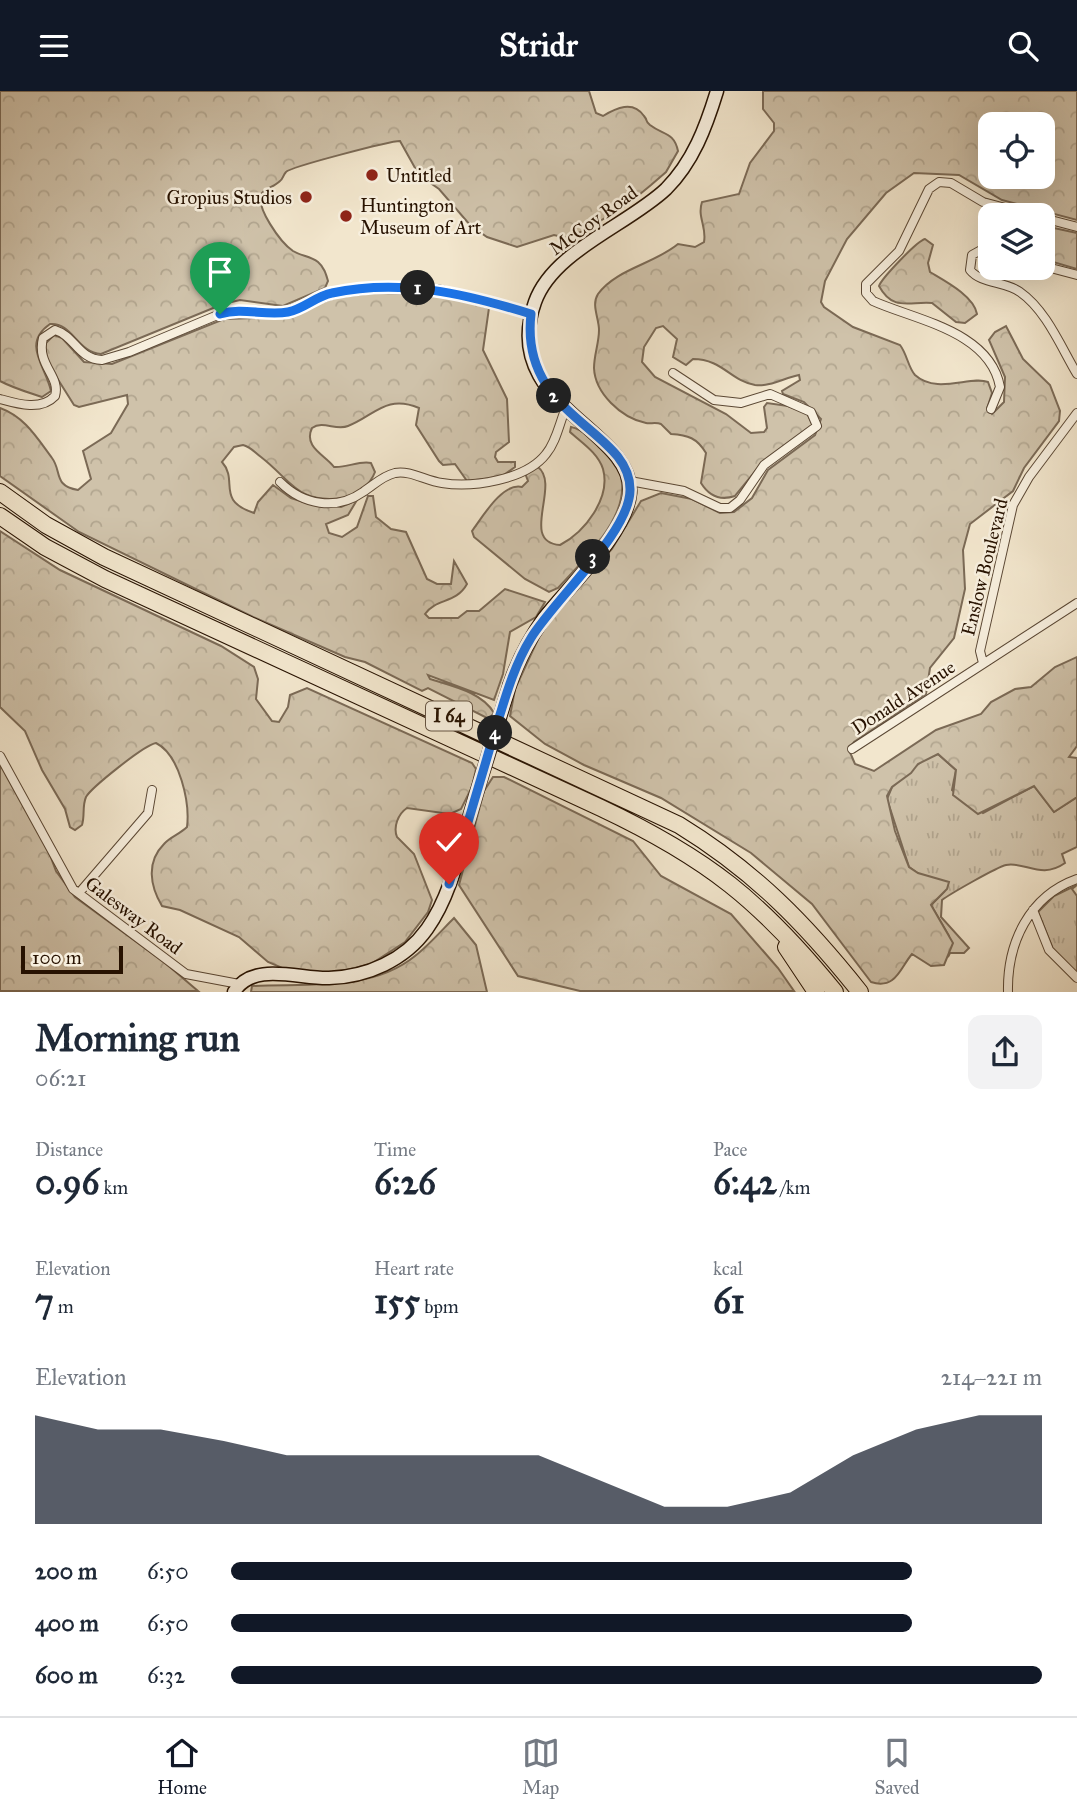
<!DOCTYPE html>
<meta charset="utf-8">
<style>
body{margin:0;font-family:"IM FELL Great Primer",serif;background:#f2f2f3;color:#1f2937;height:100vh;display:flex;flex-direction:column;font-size:26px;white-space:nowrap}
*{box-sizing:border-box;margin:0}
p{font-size:23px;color:#747a83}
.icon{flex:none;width:38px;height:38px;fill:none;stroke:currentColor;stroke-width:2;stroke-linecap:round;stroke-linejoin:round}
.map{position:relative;height:901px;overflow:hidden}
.side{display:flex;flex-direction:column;background:#fff;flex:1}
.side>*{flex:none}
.fabs{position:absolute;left:978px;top:21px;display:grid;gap:14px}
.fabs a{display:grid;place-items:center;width:77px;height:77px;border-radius:14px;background:#fff;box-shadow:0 7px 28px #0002;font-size:35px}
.scale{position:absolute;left:21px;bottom:18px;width:102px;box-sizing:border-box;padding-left:7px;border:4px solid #271201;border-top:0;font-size:19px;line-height:24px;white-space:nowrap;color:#271201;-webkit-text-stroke:5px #f7efde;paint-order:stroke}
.pin{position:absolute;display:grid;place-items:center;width:60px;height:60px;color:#fff;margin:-72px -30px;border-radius:50% 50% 50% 0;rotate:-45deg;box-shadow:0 0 7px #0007}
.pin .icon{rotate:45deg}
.km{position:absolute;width:35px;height:35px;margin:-18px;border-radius:50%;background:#222;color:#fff;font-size:19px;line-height:35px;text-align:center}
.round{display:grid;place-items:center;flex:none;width:74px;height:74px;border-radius:14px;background:#f2f2f3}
.overview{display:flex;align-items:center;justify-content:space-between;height:119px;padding:0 35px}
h1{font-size:38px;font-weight:800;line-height:52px}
.stats{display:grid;grid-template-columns:repeat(3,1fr);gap:10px;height:119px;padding:7px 35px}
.stats div{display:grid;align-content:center}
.stats b{font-size:35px;font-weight:800}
.stats small{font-size:19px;font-weight:400}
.stats p{font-size:19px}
.chart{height:196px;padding:14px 35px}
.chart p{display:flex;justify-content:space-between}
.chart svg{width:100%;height:126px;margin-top:7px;fill:#111827;opacity:.7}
ul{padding:0 35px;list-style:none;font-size:23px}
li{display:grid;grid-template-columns:112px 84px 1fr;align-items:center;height:52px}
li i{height:18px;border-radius:9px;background:#111827}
header{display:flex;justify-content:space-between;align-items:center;height:91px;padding:0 35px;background:#111827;color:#fff;font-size:32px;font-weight:800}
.dock{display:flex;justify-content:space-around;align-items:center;height:98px;border-top:2px solid #e0e1e3;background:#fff;font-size:19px;color:#747a83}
.dock a{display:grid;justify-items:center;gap:4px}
.dock .on{color:#111827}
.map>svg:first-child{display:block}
.grass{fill:url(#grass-tufts);stroke:#7b6a56;stroke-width:2}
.forest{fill:url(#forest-crowns);stroke:#7b6a56;stroke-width:2;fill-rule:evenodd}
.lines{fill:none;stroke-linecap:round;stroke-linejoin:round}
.street-casing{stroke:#5a4734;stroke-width:10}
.secondary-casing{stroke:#271201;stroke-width:15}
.highway-casing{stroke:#271201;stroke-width:18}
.street{stroke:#f7efde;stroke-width:8}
.secondary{stroke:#f7efde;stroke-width:12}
.highway{stroke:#f2e6cd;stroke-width:16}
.secondary-bridge-casing{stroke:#271201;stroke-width:15;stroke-linecap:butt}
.secondary-bridge{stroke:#f7efde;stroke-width:12}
.route-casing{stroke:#fff;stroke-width:14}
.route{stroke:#1a73e8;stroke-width:9}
.poi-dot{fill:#8f2418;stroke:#f7efde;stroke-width:2.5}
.labels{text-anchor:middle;stroke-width:5;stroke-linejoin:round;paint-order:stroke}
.shield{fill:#f7efde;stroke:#655443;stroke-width:2}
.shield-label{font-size:18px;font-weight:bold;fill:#271201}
.poi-label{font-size:19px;fill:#271201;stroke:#f7efde;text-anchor:start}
.street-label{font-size:19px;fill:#271201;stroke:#f7efde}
</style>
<header><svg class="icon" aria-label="menu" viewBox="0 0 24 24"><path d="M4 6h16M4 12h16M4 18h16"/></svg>Stridr<svg class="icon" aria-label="search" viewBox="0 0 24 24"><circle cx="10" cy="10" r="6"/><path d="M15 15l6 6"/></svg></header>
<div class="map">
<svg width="1077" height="901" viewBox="0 0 1077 901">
<defs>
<pattern id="grass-tufts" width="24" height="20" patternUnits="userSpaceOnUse" patternTransform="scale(1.75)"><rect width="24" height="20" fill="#cfc2aa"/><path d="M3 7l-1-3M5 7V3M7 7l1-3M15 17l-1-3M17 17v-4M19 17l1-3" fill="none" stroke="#b2a690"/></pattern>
<pattern id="forest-crowns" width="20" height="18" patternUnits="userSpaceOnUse" patternTransform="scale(1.75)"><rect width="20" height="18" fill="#cfc2aa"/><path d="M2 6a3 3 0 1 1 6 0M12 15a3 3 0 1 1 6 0" fill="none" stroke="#b2a690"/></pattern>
</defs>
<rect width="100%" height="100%" fill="#f2e6cd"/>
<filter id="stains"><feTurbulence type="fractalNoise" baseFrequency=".00286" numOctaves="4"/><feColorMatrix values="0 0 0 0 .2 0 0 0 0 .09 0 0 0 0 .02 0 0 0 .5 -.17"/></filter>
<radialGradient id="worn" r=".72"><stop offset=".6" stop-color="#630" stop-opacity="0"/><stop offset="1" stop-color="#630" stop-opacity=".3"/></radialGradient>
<path class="grass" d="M 938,663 L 956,679 L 952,699 L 983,722 L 1034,695 L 1054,721 L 1077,706 L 1077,756 L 1062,763 L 1065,772 C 1041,789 1025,770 1006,774 C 997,776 950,803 942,809 L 941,826 L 969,857 L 964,862 L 950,862 L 948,866 L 949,845 L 931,814 L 944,801 L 909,776 L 887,708 L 892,696 L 924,668 Z
M 1077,794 L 1072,798 L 1077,805 L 1077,882 L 1053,858 L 1038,821 L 1054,805 Z"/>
<path class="forest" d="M 0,0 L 589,0 L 596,22 L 603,25 C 616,17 633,9 644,25 C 649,31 644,29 650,34 C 663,44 674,41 678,60 L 666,81 L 651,94 L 628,113 L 585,139 L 567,147 L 554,144 L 517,156 L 487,146 L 470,134 L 439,98 L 419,84 L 400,50 C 390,50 290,76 286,81 C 283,84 283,88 280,90 C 275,95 267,97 262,102 C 254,115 281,152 293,160 C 301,165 311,165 318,171 C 324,176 326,183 328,190 L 325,197 L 283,215 L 240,209 L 223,213 L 101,263 C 78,262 72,231 50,233 C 21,253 46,275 51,300 L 42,306 C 27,301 13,297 0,290 Z
M 763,0 L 1077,0 L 1077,129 L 1002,109 L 959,84 L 914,82 L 886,102 L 847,148 L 825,190 L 821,211 L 824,216 L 853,236 L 900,254 C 907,263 908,276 915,284 C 937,304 971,284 988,291 L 992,302 L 987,318 L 992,323 L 1004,311 L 1005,286 L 989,249 L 995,241 L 1006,235 L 1023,268 L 1050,294 L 1060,320 L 1059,330 L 1024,377 L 1013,400 L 970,433 L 963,459 L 965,498 L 954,547 L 930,577 L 926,603 L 854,651 L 849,659 L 855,673 L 874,680 L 936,639 L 981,623 L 991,611 L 1015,598 L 1031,596 L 1055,576 L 1077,566 L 1077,655 L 1069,666 L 1077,667 L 1077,706 L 1054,721 L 1034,695 L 978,723 L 953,704 L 956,679 L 938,663 L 918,673 L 911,682 L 892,696 L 887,705 L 895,740 L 909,776 L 918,782 L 949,791 L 947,798 L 931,814 L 953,852 L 944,874 L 931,875 L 912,863 C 900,877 896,899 871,891 L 812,813 L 751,762 L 661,707 L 584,674 L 545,653 L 510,625 L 515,598 L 539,546 L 554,523 L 612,458 L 641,410 L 661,402 L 692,408 L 720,422 L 734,421 L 752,407 L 768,379 L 815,344 L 821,328 L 804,311 L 783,303 L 782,300 L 800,289 L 799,284 C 784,287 770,296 755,294 C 731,290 722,268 693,268 L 686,274 L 673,266 L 677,248 L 663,235 L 656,237 L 644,256 L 642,271 L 655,286 L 726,323 L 751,342 L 764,341 L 767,337 L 764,316 L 767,312 L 788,315 L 807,322 L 812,332 L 811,337 L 757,378 L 735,405 C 720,410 709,405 701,392 L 706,362 C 697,347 688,344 671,343 L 661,333 C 656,331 650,333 646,332 C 621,327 595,302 594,277 C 594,264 599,252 599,239 C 599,227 591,214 598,203 C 616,178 654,173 678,153 L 695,156 L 704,151 C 707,136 697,126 702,111 L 739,103 L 750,72 L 774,40 L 774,32 L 763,18 ZM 990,33 L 1043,33 L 1043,86 L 990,86 Z
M 1054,137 L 1077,142 L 1077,178 L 1043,168 L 1043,139 Z
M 925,148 L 933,154 L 928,172 L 930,181 C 945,190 974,205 977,223 L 965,232 L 956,231 L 932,212 C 910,210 893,221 879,195 C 882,187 917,150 925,148 Z
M 374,202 L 445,204 L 489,217 L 483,259 L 507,308 L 509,351 L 496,361 L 495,366 L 498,371 L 515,371 L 515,376 L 501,386 L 467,390 L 455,373 L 443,374 L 439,370 L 416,334 L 419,317 C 386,303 374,325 348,335 C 336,340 323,329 312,337 C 303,356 325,364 334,376 C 347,377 360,369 371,372 L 375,381 C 370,394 357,405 343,407 C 297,413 292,390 261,366 C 254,361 251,356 243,354 L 234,356 L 222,371 C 239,390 215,409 254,422 L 258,411 L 273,394 L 291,407 L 310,413 L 341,416 L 357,409 L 348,424 L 326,433 L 329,442 L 342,446 L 357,436 L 368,405 L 373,405 L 376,426 L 391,438 L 406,441 L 427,488 L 437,493 L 451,493 L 454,470 L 467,493 C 456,513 436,507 425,523 L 429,527 L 458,527 L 467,520 L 479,520 L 505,498 L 545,511 L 536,526 L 510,541 L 503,583 L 494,609 L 428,584 L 430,588 C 452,595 482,601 494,622 L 489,628 L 428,597 L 422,600 L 365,571 L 345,566 L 253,526 L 79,441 L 0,385 L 0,317 C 25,326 37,347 52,367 C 62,380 53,395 78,399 L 91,388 L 83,360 L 111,342 L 128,313 L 127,304 L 79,316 L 74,314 L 47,271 L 45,253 L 54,244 L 62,247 L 84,271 L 112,273 L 224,228 L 291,226 L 330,207 Z
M 571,336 C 582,338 598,351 606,360 C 652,406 589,463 558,497 L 549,501 L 525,488 L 474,446 L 472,440 C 483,425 503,391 522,396 L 528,390 L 525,382 L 538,376 C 561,394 519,451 560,454 C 585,441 611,407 603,378 C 598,362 582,352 570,341 Z
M 0,440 L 60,479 L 221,555 L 254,576 L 258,588 L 256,608 L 272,630 L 279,631 L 288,616 L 290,604 L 307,597 L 472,672 L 476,678 L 472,696 L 461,718 L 450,723 L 407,717 C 398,723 393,736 397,746 L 414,763 L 432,809 L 428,821 L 405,851 L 371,873 L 338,881 L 294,882 L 268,871 L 239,846 L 180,819 L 162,815 C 150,795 146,771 164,753 C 170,746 180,743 187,736 C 190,712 180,664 156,652 C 144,654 91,697 86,706 C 82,715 85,725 82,734 L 75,739 L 70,736 L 65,718 L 42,679 L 25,640 L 0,616 Z
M 0,670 L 44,748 L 56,780 L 75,806 L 164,871 L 198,900 L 0,900 Z
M 493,686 L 504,686 L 633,750 L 661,785 L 731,823 L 778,877 L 794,900 L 580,900 L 518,885 L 459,794 L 484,700 Z
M 454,827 L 476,854 L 487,901 L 251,901 L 252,895 C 305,892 371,901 415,865 C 429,854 442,839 454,827 Z"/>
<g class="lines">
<g class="street-casing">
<path id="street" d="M 1043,127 L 1077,136
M 990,161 L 981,159 L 972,164 L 970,179 C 981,193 1005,190 1020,201 C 1046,219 1061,256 1077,283
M 1043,175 L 1077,184
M 0,308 C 18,313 41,320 55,305 C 61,285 36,274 43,247 L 55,239 C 75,245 78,268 102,269 L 129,261 L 220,223 L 243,219 L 285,221 L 341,200 L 383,197 L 438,198 L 531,223
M 991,318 L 1000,296 C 990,240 915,229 873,210 L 866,202 L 866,193 L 899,160 L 929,98 L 939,91 L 951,92 L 983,111 L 1031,124
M 630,390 L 684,400 L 720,417 L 730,417 L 740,409 L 764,374 L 817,335 L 811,321 L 770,303 L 741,312 L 714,309 L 673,282
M 280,391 C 303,414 336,420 363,401 C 374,394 382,385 395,382 C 410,379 426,390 442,392 C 472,397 526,389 546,363 C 556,351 559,334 565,319
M 983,572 L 980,560 L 1013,414 L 1029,386 L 1077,322
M 852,658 L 1077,512
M 0,665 L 73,798 L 186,883 L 239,893
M 79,802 L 148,722 L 152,699
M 1033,819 L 1049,859 L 1077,887
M 1008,901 C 1007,852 1029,805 1077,788"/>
</g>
<g class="secondary-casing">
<path id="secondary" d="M 510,593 C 518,569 530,547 544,527 C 569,495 627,442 630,402 C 634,338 498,314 535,211 C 553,160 628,134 666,98 C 693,71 706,36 717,0
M 234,901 C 253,870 299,888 329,887 C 367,886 405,869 427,838 C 452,803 460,757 472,717"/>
</g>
<g class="highway-casing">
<path id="highway" d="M 0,401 L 46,434 L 104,466 L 679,734 C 754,780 805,832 860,901
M 0,425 L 45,456 L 105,488 L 601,717 C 707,767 761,810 835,901
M 786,856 L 816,901"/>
</g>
<use href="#street" class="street"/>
<use href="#secondary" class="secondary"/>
<use href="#highway" class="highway"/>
<g class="secondary-bridge-casing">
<path id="secondary-bridge" d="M 472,717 L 510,593"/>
</g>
<use href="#secondary-bridge" class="secondary-bridge"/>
</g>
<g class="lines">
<g class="route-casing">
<path id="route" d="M 220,223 C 243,216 265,225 288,221 C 304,218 316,205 332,202 C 401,187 466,203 531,223 C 519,327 631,338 630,399 C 630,441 555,508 531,547 C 512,578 504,612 493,646 C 479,695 464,745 449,793"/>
</g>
<use href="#route" class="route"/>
</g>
<g class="poi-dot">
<circle cx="372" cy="84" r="7"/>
<circle cx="306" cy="106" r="7"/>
<circle cx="346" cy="125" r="7"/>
</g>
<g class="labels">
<rect class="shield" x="426" y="610.5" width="46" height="29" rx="5"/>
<g class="shield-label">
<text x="449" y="631">I 64</text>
</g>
<g class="poi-label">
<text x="386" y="91">Untitled</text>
<text x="292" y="113" text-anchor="end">Gropius Studios</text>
<text x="360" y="121">Huntington<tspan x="360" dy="22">Museum of Art</tspan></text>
</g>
<g class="street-label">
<text transform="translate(593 129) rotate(-36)" y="7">McCoy Road</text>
<text transform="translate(984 476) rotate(-76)" y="7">Enslow Boulevard</text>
<text transform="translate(903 606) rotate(-33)" y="7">Donald Avenue</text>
<text transform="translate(134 824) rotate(37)" y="7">Galesway Road</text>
</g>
</g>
<rect width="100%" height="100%" filter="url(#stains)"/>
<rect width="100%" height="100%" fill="url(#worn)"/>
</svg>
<div class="fabs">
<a><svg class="icon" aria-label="locate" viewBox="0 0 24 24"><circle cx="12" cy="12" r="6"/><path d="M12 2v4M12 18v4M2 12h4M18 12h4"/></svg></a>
<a><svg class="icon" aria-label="layers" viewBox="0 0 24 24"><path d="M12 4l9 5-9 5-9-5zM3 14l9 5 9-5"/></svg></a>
</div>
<div class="scale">100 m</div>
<div class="pin" style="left:220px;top:223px;background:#1e9e55"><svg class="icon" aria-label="arrive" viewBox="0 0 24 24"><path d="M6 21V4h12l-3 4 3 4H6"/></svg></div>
<div class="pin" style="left:449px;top:793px;background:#d93025"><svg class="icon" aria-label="check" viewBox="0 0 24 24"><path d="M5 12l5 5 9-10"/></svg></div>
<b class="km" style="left:418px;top:197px">1</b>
<b class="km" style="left:554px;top:305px">2</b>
<b class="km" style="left:593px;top:466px">3</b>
<b class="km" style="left:495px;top:642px">4</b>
</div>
<section class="side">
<div class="overview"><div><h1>Morning run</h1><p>06:21</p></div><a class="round"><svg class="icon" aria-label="share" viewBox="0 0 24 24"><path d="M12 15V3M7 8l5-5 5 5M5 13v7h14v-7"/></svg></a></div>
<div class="stats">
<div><p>Distance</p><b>0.96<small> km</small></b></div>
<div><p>Time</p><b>6:26</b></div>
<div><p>Pace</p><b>6:42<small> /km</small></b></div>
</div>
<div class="stats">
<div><p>Elevation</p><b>7<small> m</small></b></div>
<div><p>Heart rate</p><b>155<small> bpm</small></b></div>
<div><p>kcal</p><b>61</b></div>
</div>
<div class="chart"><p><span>Elevation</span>214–221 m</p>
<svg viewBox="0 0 160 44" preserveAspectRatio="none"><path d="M0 44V6L10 11L20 11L30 15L40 20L50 20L60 20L70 20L80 20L90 29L100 38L110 38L120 33L130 20L140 11L150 6L160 6V44z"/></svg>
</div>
<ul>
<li><b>200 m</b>6:50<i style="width:84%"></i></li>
<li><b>400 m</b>6:50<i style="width:84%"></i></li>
<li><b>600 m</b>6:32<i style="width:100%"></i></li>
</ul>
</section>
<nav class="dock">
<a class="on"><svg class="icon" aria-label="home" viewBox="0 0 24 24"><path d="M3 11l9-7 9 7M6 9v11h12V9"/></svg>Home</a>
<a><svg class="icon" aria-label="map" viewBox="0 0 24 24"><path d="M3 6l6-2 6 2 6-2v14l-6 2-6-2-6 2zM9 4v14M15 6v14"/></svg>Map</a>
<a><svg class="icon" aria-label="saved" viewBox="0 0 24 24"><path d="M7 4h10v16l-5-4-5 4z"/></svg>Saved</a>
</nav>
